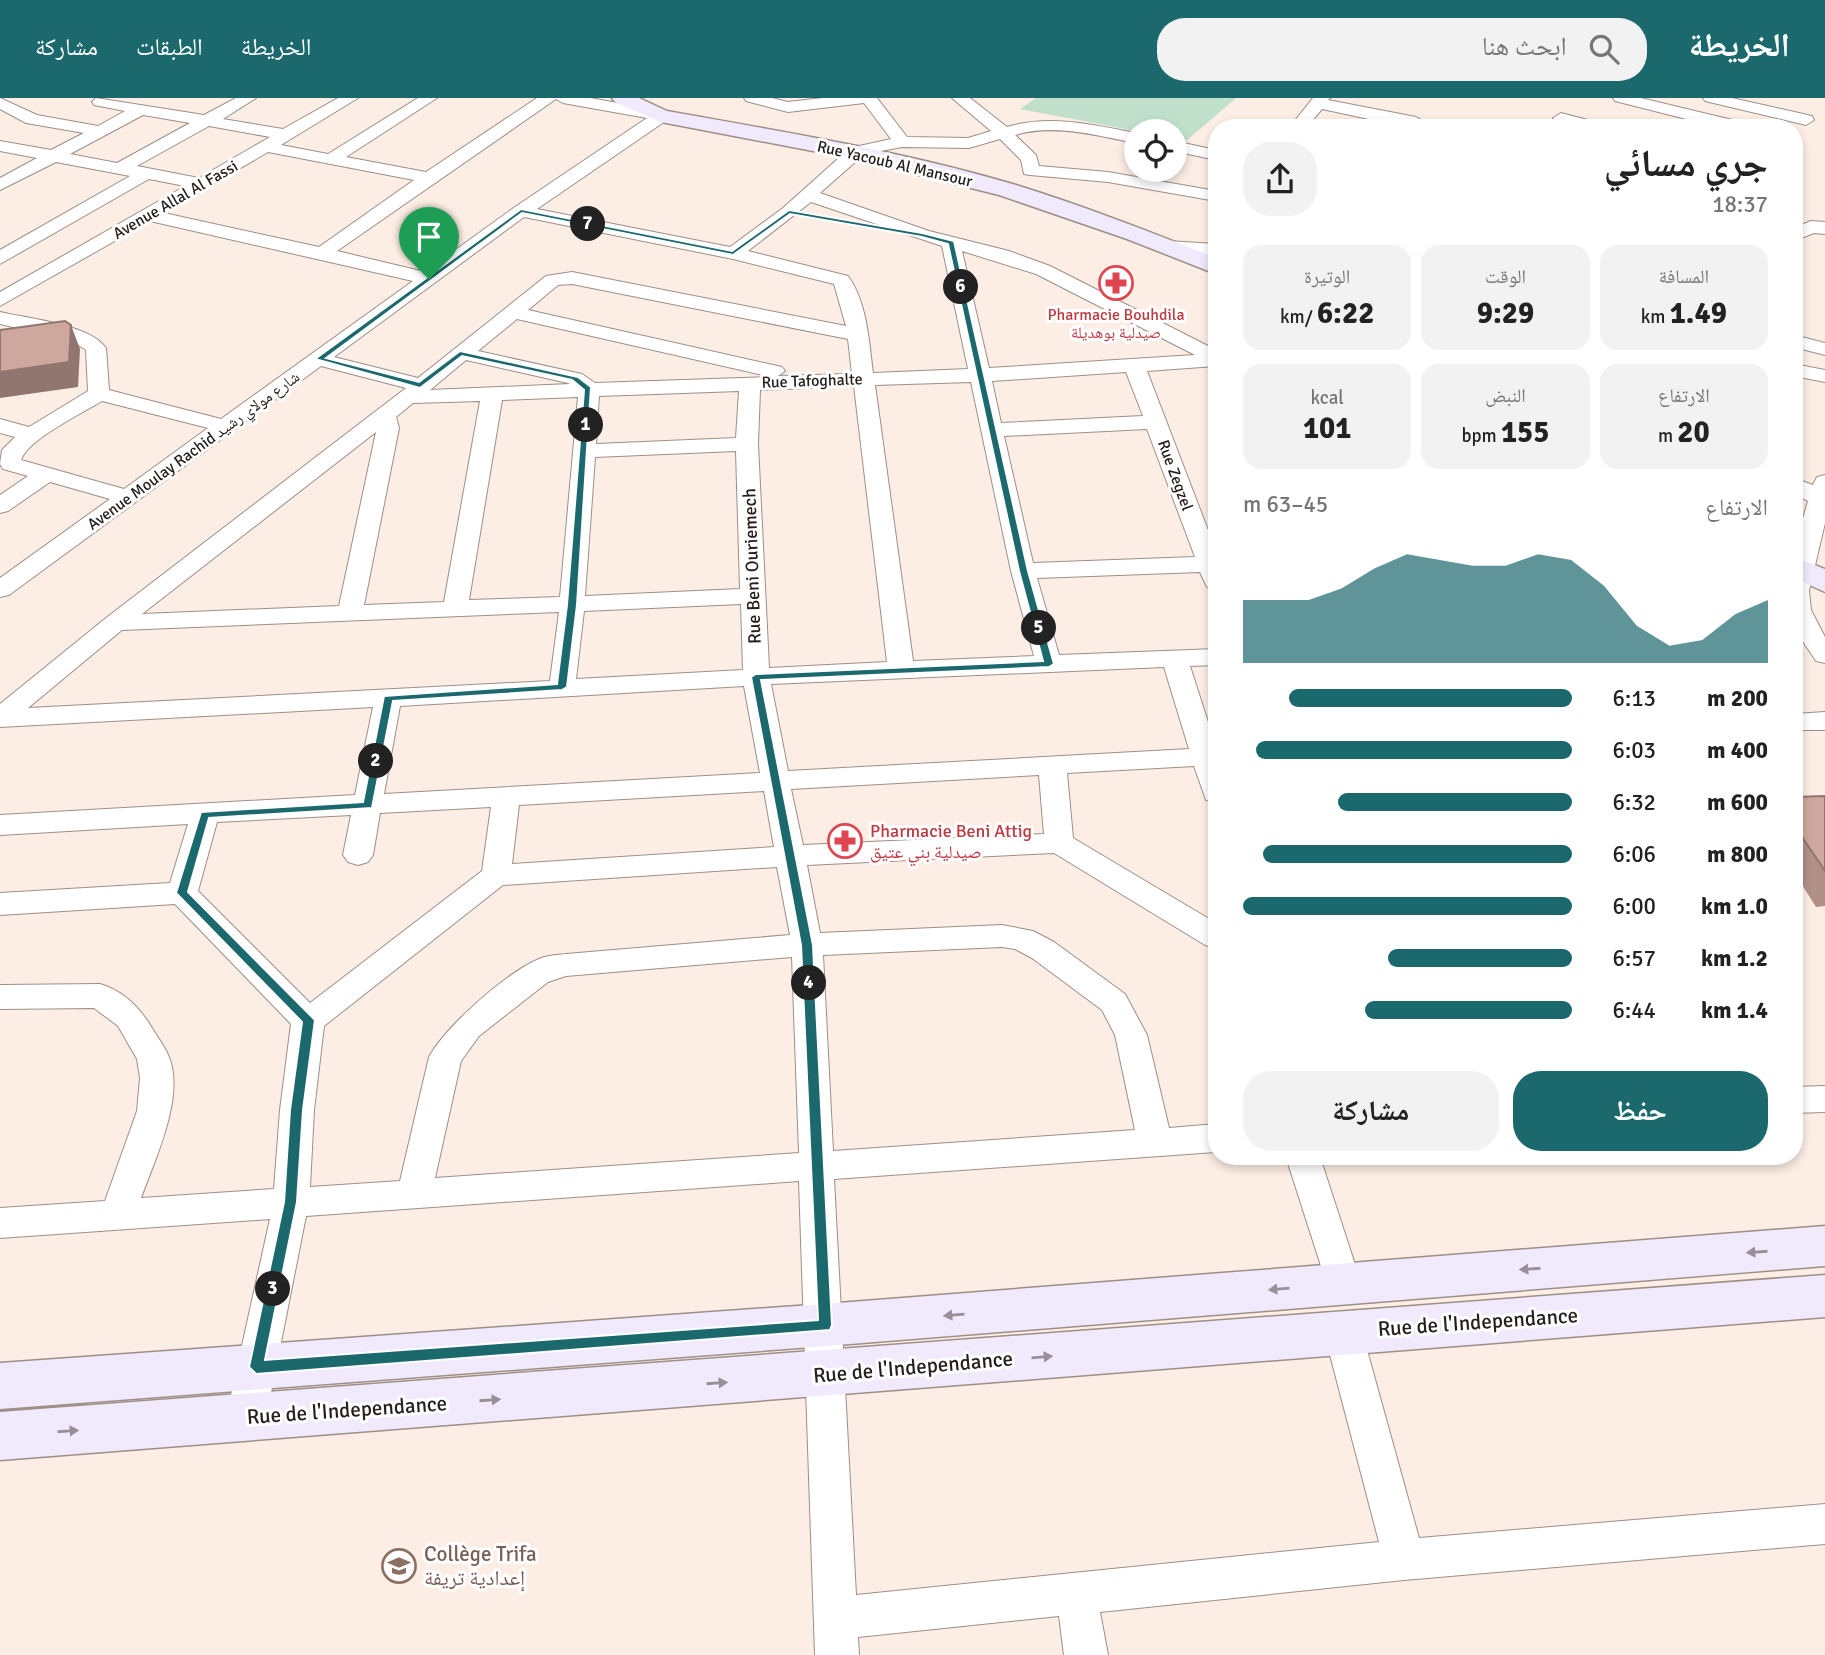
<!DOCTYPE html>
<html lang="ar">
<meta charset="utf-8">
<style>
body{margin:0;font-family:Signika,"Noto Naskh Arabic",sans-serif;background:#f2f2f2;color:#222;direction:rtl;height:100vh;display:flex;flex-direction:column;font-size:26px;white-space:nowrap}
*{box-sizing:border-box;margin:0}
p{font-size:23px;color:#767676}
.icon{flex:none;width:38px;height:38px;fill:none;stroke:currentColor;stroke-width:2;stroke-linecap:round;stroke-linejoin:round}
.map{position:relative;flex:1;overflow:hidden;direction:ltr}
.drawer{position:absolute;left:1208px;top:21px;width:595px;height:1046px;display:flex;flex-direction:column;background:#fff;border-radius:28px;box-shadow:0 4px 10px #0003;direction:rtl}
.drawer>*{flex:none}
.tools{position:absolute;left:1124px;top:21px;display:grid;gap:14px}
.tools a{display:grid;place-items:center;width:63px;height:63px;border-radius:50%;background:#fff;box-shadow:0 4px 10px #0003;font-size:35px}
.pin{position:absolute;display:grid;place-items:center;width:60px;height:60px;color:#fff;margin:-72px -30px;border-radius:50% 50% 50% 0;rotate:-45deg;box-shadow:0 0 7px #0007}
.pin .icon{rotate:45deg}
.km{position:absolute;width:35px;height:35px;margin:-18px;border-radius:50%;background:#222;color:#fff;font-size:19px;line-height:35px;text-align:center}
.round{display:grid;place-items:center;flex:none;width:74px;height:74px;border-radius:28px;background:#f2f2f2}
.headline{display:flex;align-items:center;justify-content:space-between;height:119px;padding:0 35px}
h1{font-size:38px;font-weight:700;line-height:52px}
.metrics{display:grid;grid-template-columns:repeat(3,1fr);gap:10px;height:119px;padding:7px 35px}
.metrics div{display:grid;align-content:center;border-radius:18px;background:#f2f2f2;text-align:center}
.metrics b{font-size:30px;font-weight:700}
.metrics small{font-size:19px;font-weight:400}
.metrics p{font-size:19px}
.chart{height:196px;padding:14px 35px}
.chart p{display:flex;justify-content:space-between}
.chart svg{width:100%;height:126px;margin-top:7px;fill:#1c696d;opacity:.7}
.button{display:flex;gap:14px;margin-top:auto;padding:14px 35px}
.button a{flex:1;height:80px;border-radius:28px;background:#1c696d;color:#fff;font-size:28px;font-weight:700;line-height:80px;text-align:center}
.button a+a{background:#f2f2f2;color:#222}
ul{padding:0 35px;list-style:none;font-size:23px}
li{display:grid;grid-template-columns:112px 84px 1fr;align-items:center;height:52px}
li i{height:18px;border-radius:9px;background:#1c696d}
header{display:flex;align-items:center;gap:42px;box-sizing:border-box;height:98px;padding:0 35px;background:#1c696d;color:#fff}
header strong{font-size:33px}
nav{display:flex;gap:38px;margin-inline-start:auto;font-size:24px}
.search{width:490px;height:63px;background:#f2f2f2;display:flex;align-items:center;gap:18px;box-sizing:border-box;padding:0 24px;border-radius:28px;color:#767676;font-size:26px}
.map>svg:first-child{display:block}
.green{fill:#c0e0cc}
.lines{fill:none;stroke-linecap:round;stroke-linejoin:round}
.street-casing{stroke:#9c8f87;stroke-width:2}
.secondary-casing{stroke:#9c8f87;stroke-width:3}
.street{fill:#fff;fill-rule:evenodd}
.secondary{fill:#f1eafc;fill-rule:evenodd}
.wall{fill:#b19088}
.shaded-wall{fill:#90766f}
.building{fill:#cea89e;stroke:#90766f;stroke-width:2}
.oneway{fill:#968f98}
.route{fill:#1c696d;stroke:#fff;stroke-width:2;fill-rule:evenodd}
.labels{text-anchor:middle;stroke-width:6;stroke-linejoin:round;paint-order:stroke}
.far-street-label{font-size:16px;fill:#26201d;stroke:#fff}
.far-health-label{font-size:16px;fill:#be3a42;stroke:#fff}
.street-label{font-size:18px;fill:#26201d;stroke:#fff}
.health-label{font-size:18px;fill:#be3a42;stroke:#fff;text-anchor:start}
.near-street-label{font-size:21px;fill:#26201d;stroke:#fff}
.near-education-label{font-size:21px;fill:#785e54;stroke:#fff;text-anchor:start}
</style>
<header>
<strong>الخريطة</strong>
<div class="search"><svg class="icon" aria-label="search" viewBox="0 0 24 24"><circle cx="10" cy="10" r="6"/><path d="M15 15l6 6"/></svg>ابحث هنا</div>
<nav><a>الخريطة</a><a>الطبقات</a><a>مشاركة</a></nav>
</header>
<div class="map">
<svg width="1825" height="1557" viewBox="0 0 1825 1557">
<rect width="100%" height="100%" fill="#fdeee5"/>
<path class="green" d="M 1036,0 L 1236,0 L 1186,43 L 1174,41 L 1174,33 L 1136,33 L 1020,11 Z"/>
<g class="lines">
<g class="street-casing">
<path id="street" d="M 0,0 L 37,17 L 98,28 L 125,13 L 94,7 L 92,4 L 96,0 L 204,17 L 236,0 L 256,0 L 223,21 L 283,31 L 338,0 L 358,0 L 281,47 L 328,56 L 418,0 L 437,0 L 346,59 L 426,74 L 537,0 L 590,0 L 661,13 L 667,14 L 669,18 L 667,22 L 537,111 L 730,149 L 783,110 L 850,50 L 891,41 L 864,5 L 788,14 L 746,3 L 744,0 L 772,0 L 788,4 L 823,0 L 877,0 L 907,39 L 968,40 L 991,33 L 952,0 L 970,0 L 1007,29 C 1050,16 1093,27 1136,35 L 1136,45 C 1097,38 1054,25 1015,37 L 1036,57 L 1039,68 L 1108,74 L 1216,93 L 1216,103 L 1108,84 L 1030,77 L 1024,76 L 1021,62 L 1000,41 L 969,50 L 902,49 L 875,54 L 862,58 L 820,95 L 929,133 L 1009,153 L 1050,168 L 1216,252 L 1216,268 L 1147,273 L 1216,453 L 1216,491 L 1207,489 L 1200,474 L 1037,480 L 1059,557 L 1216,551 L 1216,567 L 1190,568 L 1216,649 L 1216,704 L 1206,702 L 1194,668 L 1067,675 L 1073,740 L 1216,825 L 1216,850 L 1205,847 L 1054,755 L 807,767 L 820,835 L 1002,827 L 1033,833 L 1054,844 L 1125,896 L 1147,937 L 1169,1030 L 1216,1026 L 1216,1054 L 834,1081 L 856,1497 L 1379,1444 L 1324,1234 L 1330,1222 L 1343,1217 L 1356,1222 L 1362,1234 L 1419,1440 L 1825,1406 L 1825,1446 L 1404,1482 L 1100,1514 L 1108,1557 L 1064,1557 L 1059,1518 L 858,1539 L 859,1557 L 815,1557 L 799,1083 L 306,1118 L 266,1320 L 260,1333 L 246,1338 L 232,1333 L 226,1320 L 270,1121 L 0,1140 L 0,1110 L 105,1103 L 137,1013 L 140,980 L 137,961 L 118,928 L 94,910 L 0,911 L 0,887 L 100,886 C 124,893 140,910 152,930 C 158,940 165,949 169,959 C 185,999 155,1061 141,1100 L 274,1091 L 280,1012 L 291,926 L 175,806 L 0,817 L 0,795 L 170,785 L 188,726 L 0,737 L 0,717 L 355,697 L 373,609 L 0,629 L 0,606 L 106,520 L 406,290 L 321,268 L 9,497 L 0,499 L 0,480 L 110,401 L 50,384 L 8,413 L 0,415 L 0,397 L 28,378 L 3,371 L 0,366 L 2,352 L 15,339 L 0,335 L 0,321 L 29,329 L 88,293 L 86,252 L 72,243 L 0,226 L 0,214 C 29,221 89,226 106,250 L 109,292 L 221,321 L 413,183 L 150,123 L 0,208 L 0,194 L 185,88 L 149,81 L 0,166 L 0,152 L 130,78 L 56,64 L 0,92 L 0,80 L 37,60 L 0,53 L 0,43 L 51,52 L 84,35 L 26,25 L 0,11 ZM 556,1 L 563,5 L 647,20 L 515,109 L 425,174 L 337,153 ZM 143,17 L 190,25 L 117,65 L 70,56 ZM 209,28 L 270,39 L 199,80 L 137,68 ZM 268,54 L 414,82 L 319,149 L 164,115 ZM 811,104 L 942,148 L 968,271 L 873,275 C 869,243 867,204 848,178 L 748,153 ZM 524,119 L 733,161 L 834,186 L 846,228 L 572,174 L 546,178 L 418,280 L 334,259 ZM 962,153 L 1036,176 L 1195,257 L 989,270 ZM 572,186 L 848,241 L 852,276 L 778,278 L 785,273 L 782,269 L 528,212 L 558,187 ZM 517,221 L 772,279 L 595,285 L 582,276 L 478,253 ZM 466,262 L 568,285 L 570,286 L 430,292 ZM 1126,274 L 1143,318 L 1001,325 L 992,283 ZM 971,284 L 1011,473 L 1034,558 L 913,563 L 875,287 ZM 854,288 L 887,564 L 769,570 L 758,346 L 760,292 ZM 739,293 L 736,340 L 596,346 L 599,298 ZM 578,299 L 560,499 L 469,502 L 502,302 ZM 102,303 L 208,330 L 124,391 L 21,362 C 28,341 83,315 102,303 ZM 480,303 L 444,504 L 364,507 L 399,330 L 396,319 L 413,305 ZM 1147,331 L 1195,459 L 1033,465 L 1004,338 ZM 376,334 L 339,508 L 142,516 ZM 736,353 L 740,491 L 585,498 L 595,359 ZM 741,506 L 743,572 L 576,581 L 584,513 ZM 559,514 L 550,583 L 28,610 L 122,532 ZM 1164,569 L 1189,651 L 788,673 L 771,586 ZM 744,588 L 760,675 L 384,696 L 400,608 ZM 1039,677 L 1044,736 L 803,747 L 791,691 ZM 764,693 L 774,749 L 512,766 L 519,707 ZM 491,709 L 482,773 L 310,905 L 198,793 L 217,724 L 351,717 L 343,757 L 348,764 L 358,767 L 368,764 L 373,757 L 380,715 ZM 777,769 L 790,837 L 566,856 C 557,857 548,857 539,861 C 506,875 446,928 429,959 L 400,1083 L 310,1089 L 314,1012 L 324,928 L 503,787 ZM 1002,849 L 1015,851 L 1032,860 L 1102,912 L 1115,937 L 1135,1032 L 833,1053 L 823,857 ZM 792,859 L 799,1055 L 435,1080 L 461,963 L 479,938 L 548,884 L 566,878 Z
M 1313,0 L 1330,0 L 1328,2 L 1416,19 L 1434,30 L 1411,30 L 1322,11 L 1306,30 L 1289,30 Z
M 1613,0 L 1641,0 L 1749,26 L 1751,30 L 1722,30 L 1615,3 Z
M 1703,0 L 1732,0 L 1812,18 L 1814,22 L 1806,27 L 1705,3 Z
M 1561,15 L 1603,26 L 1605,30 C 1588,30 1565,32 1553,20 Z
M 1174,43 L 1216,52 L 1216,62 L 1174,53 Z
M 1811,123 L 1825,124 L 1825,136 L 1814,135 L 1794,143 L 1794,130 Z
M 1168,143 L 1216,146 L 1216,158 L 1161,153 L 1159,149 L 1161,145 Z
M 1794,237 L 1825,245 L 1825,257 L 1794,249 Z
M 1794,266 L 1825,272 L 1825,284 L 1794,278 Z
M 1825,377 L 1825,425 L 1809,493 L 1811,512 L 1825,539 L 1825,565 L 1816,563 L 1794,530 L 1794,451 L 1808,403 L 1794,396 L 1794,380 L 1813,387 L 1817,379 Z
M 1825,614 L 1825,632 L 1794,632 L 1794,616 Z
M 1825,988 L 1825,1014 L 1794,1015 L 1794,989 Z
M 1286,1059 L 1320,1059 L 1361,1185 L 1356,1196 L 1343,1201 L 1330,1196 Z"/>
</g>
<g class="secondary-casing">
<path id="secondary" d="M 612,0 L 639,0 L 667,13 C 784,34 902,53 1016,87 C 1084,108 1150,134 1216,160 L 1216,176 L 1127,141 L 999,97 L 855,61 L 661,24 L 615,4 Z
M 1794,459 L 1825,471 L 1825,494 L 1794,480 Z
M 1825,1128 L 1825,1168 L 825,1248 L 0,1311 L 0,1265 L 825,1206 Z
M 1825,1177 L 1825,1219 L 0,1362 L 0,1314 Z"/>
</g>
<use href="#street" class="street"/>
<use href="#secondary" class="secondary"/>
</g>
<path class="wall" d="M 1825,698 L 1825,808 L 1816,809 L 1794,774 L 1794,699 Z"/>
<path class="shaded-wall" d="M 71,227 L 80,251 L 78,289 L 0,300 L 0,274 Z"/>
<path class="building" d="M 65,223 L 71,227 L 69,264 L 0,274 L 0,232 Z
M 1825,698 L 1825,773 L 1794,727 L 1794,699 Z"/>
<defs><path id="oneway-solid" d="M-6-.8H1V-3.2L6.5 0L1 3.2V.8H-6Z" transform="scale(1.75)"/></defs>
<g class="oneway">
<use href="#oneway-solid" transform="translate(1757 1154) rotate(176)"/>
<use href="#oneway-solid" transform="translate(1530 1171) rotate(176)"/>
<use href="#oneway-solid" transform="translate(1279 1191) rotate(175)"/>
<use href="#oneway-solid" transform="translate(954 1217) rotate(175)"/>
<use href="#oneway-solid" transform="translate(1042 1259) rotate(-5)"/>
<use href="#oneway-solid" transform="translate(717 1285) rotate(-4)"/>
<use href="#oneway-solid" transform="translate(490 1302) rotate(-4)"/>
<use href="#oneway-solid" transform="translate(68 1333) rotate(-4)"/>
</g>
<path class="route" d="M 521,111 L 732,153 L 789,112 L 922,135 L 954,143 L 1028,473 L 1054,566 L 1049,569 L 761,582 L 813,847 L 832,1227 L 830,1232 L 256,1276 L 249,1269 L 284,1104 L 290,1012 L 302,924 L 176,795 L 201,714 L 363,704 L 384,598 L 557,586 L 567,507 L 584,292 L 572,282 L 462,258 L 420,290 L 315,261 ZM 522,115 L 733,157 L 790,116 L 922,139 L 948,146 L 1019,473 L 1043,563 L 756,576 L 751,579 L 801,847 L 818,1222 L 265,1262 L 297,1104 L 303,1012 L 315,922 L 188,794 L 209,720 L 372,710 L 393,603 L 562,592 L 567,589 L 577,507 L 591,289 L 578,279 L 460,253 L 419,284 L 326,260 Z"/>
<defs>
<g id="pharmacy-ring" transform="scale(1.75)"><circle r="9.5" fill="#fff" stroke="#e0444e" stroke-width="1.5"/><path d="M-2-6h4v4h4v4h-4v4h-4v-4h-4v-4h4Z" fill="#e0444e"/></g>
<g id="school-ring" transform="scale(1.75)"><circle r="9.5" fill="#fff" stroke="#8d6e63" stroke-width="1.5"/><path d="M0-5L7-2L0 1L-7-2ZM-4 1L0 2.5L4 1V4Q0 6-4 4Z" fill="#8d6e63"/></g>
</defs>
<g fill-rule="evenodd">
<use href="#pharmacy-ring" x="1116" y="185"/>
<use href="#pharmacy-ring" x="845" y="743"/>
<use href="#school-ring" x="399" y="1468"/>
</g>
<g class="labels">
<g class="far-street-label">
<text transform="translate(895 65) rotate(13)" y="6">Rue Yacoub Al Mansour</text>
<text transform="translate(175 101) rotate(-30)" y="6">Avenue Allal Al Fassi</text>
<text transform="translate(812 282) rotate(-2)" y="6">Rue Tafoghalte</text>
<text transform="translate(193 352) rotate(-36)" y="6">Avenue Moulay Rachid شارع مولاي رشيد</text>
<text transform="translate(1176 377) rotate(70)" y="6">Rue Zegzel</text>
</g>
<g class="far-health-label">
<text x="1116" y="222">Pharmacie Bouhdila<tspan x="1116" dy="18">صيدلية بوهديلة</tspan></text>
</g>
<g class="street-label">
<text transform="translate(752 468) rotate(-92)" y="6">Rue Beni Ouriemech</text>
</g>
<g class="health-label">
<text x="870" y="739">Pharmacie Beni Attig<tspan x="870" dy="21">صيدلية بني عتيق</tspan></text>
</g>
<g class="near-street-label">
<text transform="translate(1478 1224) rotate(-4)" y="7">Rue de l'Independance</text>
<text transform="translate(913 1269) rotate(-5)" y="7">Rue de l'Independance</text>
<text transform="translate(347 1312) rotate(-4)" y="7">Rue de l'Independance</text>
</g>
<g class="near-education-label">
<text x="424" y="1463">Collège Trifa<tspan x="424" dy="24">إعدادية تريفة</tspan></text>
</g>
</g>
</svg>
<div class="tools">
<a><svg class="icon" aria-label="locate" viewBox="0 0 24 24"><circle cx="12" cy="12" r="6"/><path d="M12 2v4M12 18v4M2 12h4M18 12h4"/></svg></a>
</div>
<div class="pin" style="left:429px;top:181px;background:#1e9e55"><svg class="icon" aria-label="arrive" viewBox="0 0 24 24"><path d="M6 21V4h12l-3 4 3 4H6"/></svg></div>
<b class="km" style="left:586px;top:327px">1</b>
<b class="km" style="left:376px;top:663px">2</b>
<b class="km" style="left:273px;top:1191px">3</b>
<b class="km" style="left:809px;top:885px">4</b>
<b class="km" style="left:1039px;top:530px">5</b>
<b class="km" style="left:961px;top:189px">6</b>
<b class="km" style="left:588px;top:126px">7</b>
<section class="drawer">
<div class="headline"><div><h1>جري مسائي</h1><p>18:37</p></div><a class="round"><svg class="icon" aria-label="share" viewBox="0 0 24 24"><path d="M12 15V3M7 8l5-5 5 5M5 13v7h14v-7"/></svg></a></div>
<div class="metrics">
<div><p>المسافة</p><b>1.49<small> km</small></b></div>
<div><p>الوقت</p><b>9:29</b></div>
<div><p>الوتيرة</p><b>6:22<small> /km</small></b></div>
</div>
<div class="metrics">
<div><p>الارتفاع</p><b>20<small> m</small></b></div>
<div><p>النبض</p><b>155<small> bpm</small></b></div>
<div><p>kcal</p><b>101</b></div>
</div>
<div class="chart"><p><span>الارتفاع</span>45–63 m</p>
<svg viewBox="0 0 160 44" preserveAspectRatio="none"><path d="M0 44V22L10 22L20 22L30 18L40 11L50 6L60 8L70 10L80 10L90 6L100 8L110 17L120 31L130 38L140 36L150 27L160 22V44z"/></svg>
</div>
<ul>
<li><b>200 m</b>6:13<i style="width:86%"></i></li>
<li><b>400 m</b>6:03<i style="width:96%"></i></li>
<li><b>600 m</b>6:32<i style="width:71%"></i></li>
<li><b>800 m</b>6:06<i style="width:94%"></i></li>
<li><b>1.0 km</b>6:00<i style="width:100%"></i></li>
<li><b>1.2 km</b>6:57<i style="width:56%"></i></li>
<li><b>1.4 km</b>6:44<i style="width:63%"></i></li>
</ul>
<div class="button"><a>حفظ</a><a>مشاركة</a></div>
</section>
</div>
